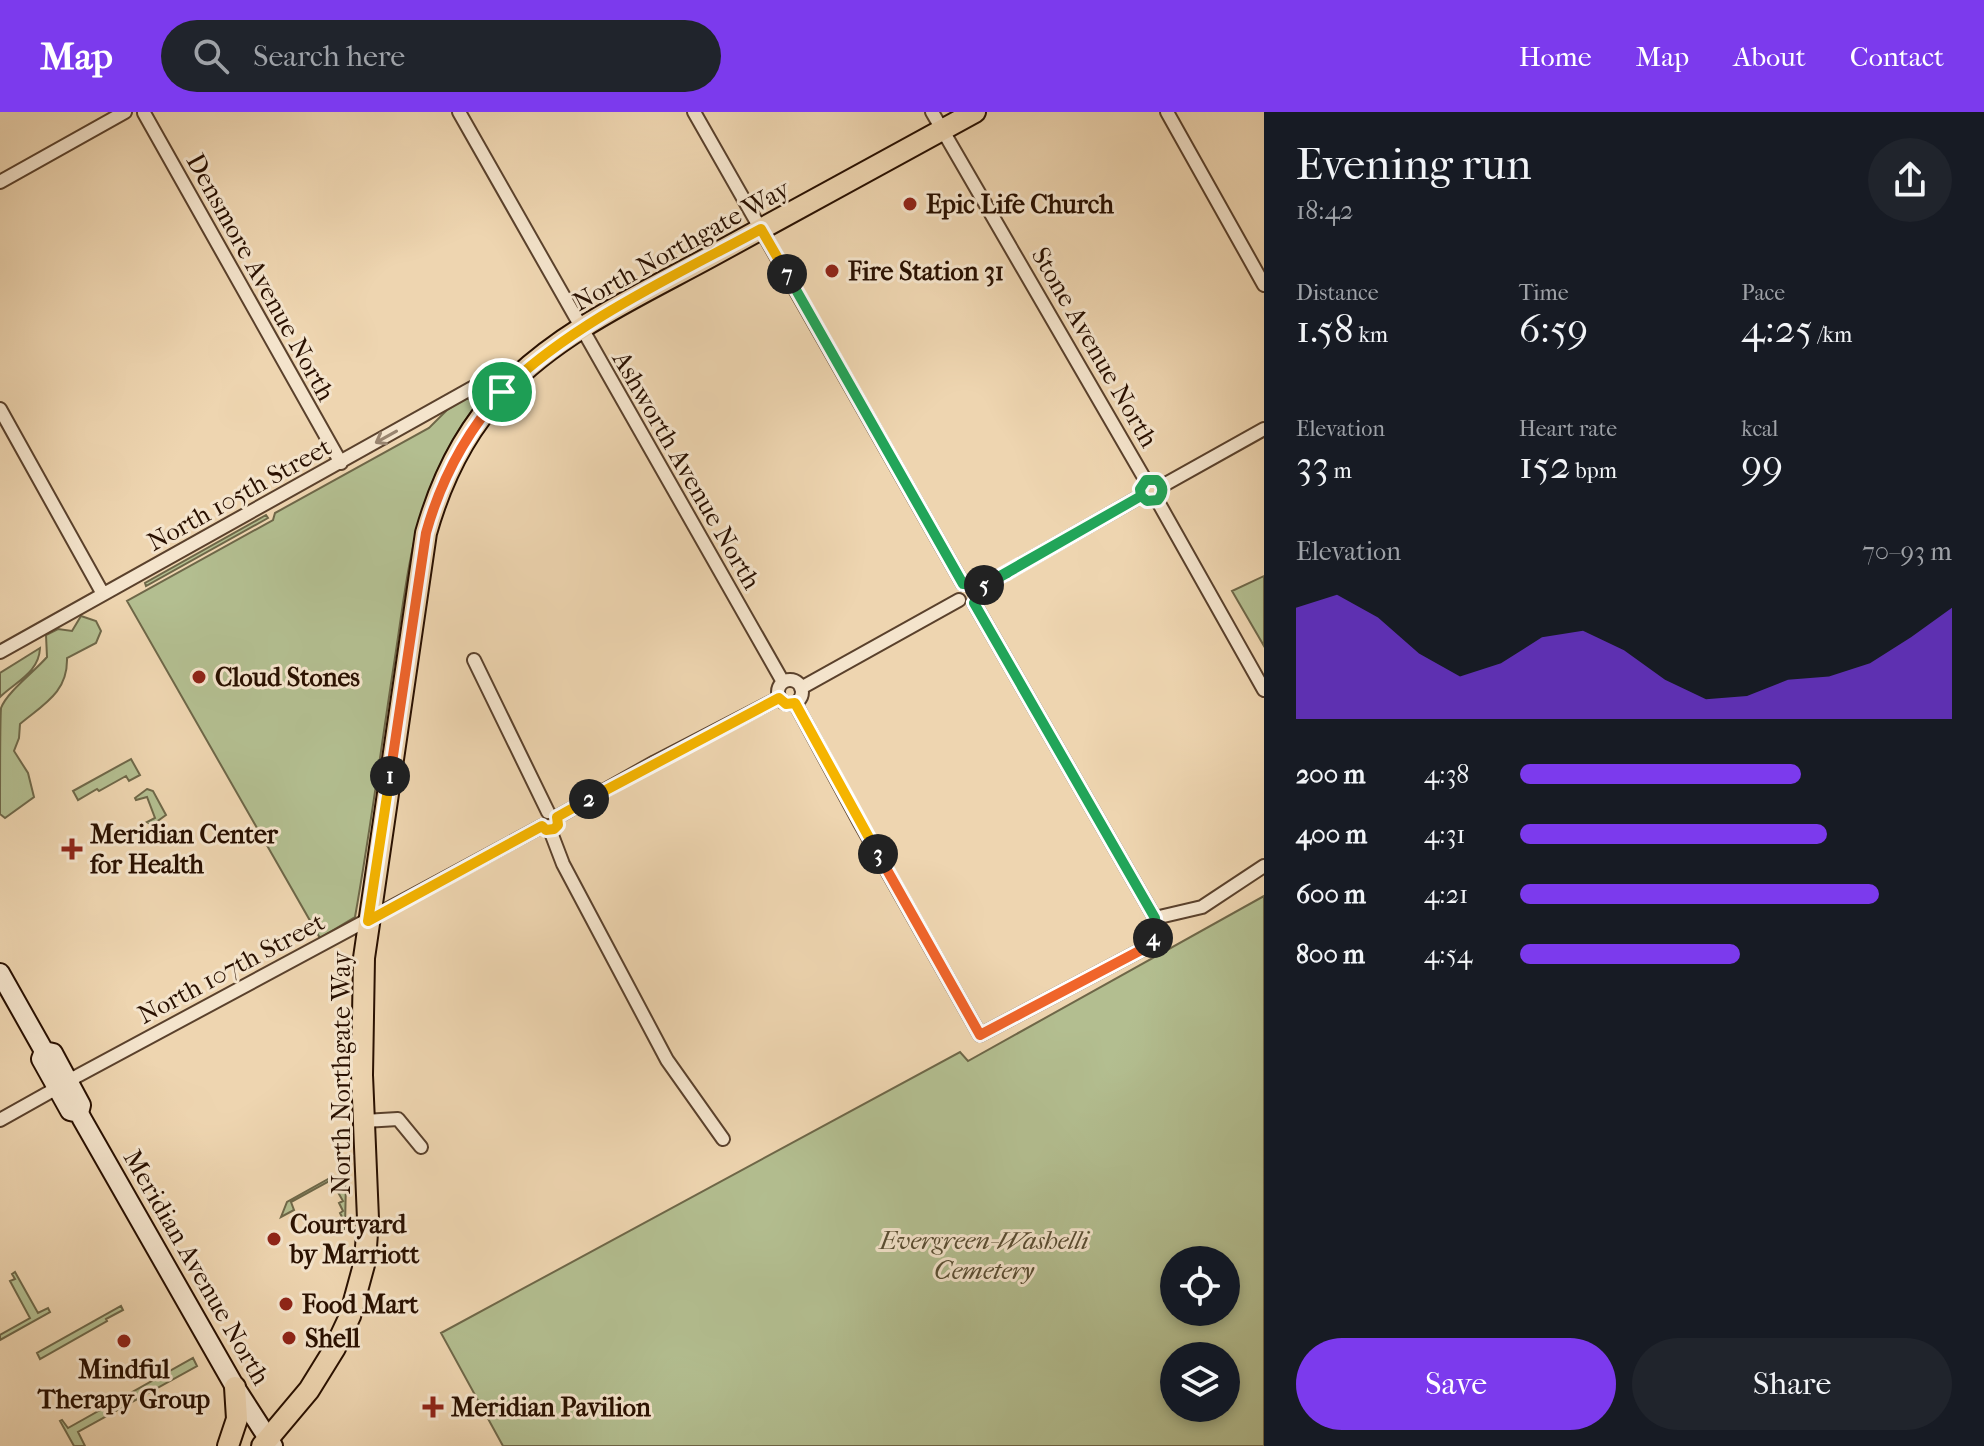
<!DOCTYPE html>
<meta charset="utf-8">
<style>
body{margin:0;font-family:"IM FELL French Canon",serif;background:#20242c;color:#f1f3f6;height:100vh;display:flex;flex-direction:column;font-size:30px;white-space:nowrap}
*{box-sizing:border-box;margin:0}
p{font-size:26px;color:#9ea1a6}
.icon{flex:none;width:44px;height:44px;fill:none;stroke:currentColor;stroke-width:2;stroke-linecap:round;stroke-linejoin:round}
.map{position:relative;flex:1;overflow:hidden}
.details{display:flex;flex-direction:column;background:#171b24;width:720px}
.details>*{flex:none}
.buttons{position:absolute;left:1160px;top:1134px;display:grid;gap:16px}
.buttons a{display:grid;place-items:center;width:80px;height:80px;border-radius:50%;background:#171b24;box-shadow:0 4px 12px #0003;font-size:40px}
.pin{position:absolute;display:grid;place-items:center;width:68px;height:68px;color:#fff;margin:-34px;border:4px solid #fff;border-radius:50%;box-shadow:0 2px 8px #0007}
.km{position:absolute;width:40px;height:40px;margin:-20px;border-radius:50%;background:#222;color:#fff;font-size:22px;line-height:40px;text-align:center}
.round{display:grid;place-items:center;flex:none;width:84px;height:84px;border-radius:42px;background:#20242c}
.summary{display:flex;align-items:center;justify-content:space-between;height:136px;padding:0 32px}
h1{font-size:44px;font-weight:600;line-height:60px}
.metrics{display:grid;grid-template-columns:repeat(3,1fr);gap:12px;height:136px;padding:8px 32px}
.metrics div{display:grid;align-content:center}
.metrics b{font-size:40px;font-weight:600}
.metrics small{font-size:22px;font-weight:400}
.metrics p{font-size:22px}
.chart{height:224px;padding:16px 32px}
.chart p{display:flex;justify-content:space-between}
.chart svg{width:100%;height:144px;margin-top:8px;fill:#7c3aed;opacity:.7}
.button{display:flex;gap:16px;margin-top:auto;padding:16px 32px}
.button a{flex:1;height:92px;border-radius:48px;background:#7c3aed;color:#fff;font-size:32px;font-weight:600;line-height:92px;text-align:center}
.button a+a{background:#20242c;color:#f1f3f6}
ul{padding:0 32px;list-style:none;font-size:26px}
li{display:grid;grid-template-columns:128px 96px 1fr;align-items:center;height:60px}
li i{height:20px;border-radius:10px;background:#7c3aed}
header{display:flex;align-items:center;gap:48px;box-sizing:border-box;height:112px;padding:0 40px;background:#7c3aed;color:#fff}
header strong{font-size:38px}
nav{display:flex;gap:44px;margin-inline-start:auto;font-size:28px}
.search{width:560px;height:72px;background:#20242c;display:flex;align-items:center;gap:20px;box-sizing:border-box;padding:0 28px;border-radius:44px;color:#9ea1a6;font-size:30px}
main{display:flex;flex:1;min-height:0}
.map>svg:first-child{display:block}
.green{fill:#b3be90;stroke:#6e6748;stroke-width:2;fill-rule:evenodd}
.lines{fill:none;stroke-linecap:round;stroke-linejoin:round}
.street-casing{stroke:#5a412c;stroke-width:16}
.secondary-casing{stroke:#291000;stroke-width:22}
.primary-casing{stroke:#291000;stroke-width:24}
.street{stroke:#f4e4cc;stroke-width:12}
.secondary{stroke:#f4e4cc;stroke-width:18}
.primary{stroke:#eed5b0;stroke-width:20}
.oneway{stroke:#998570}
.split-1-casing{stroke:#fff;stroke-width:16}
.split-2-casing{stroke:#fff;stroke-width:16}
.split-3-casing{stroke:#fff;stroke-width:16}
.split-4-casing{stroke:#fff;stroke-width:16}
.split-5-casing{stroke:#fff;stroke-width:16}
.split-6-casing{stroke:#fff;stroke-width:16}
.split-7-casing{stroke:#fff;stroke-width:16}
.split-8-casing{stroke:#fff;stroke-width:16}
.split-1{stroke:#f0652b;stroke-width:10}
.split-2{stroke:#f5b400;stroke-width:10}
.split-3{stroke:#f5b400;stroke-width:10}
.split-4{stroke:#f0652b;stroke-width:10}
.split-5{stroke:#22a559;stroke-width:10}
.split-6{stroke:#22a559;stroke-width:10}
.split-7{stroke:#22a559;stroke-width:10}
.split-8{stroke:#f5b400;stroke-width:10}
.poi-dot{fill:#8f2418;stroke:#f4e4cc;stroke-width:3}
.labels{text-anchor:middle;stroke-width:6;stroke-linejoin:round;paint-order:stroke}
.poi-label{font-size:26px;font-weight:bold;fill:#291000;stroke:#f4e4cc;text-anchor:start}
.street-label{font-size:26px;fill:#291000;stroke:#f4e4cc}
.park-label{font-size:26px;font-style:italic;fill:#594d32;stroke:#f4e4cc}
</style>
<header>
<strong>Map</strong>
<div class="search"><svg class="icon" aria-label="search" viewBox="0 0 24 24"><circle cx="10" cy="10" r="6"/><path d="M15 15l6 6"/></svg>Search here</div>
<nav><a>Home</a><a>Map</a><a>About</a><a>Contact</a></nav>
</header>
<main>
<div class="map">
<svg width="1264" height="1334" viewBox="0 0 1264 1334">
<rect width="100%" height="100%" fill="#eed5b0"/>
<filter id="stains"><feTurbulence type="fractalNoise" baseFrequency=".0025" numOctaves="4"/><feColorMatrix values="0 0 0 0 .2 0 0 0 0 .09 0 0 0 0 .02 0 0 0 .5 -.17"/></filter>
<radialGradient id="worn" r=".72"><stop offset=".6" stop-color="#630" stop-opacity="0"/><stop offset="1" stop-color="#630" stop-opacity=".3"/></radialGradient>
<path class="green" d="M 466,286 L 478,290 C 413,377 410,449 394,552 C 381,636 370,721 355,805 L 320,826 L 127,489 L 273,408 L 275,401 L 429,316 L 447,298 Z
M 266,403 L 268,406 L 146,474 L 145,471 Z
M 1264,464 L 1264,534 L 1232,479 Z
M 81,504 L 96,509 L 101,519 L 96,531 L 67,546 C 68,580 44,592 20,612 L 19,626 L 14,639 L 28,661 L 34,685 L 5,706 L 0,702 C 0,682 0,609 1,596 C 7,580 34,560 47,545 L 46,523 L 58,517 L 72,519 Z
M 40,536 C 39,561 15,570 0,585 L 0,561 Z
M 131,647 L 140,663 L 129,669 L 126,664 L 99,679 L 97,677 L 78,688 L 73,679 Z
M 147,677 L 153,679 L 166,703 L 152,713 L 147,710 L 155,706 L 147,685 L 136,688 L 135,686 Z
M 1264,784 L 1264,1334 L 503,1334 L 441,1221 L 960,940 L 968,949 ZM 1174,1148 L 1226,1148 L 1226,1200 L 1174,1200 ZM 1174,1244 L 1226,1244 L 1226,1296 L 1174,1296 Z
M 330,1066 L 346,1066 L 345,1117 L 336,1122 L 332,1115 L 344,1109 L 340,1101 L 343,1099 L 339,1091 L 343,1089 L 331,1068 L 291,1090 L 294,1098 L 281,1105 L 287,1090 Z
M 15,1160 L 38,1201 L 48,1196 L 50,1200 L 0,1228 L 0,1223 L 30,1206 L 10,1169 L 15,1167 L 12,1162 Z
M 121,1194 L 123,1198 L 106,1207 L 107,1209 L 40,1247 L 37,1241 Z
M 193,1246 L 197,1254 L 78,1320 L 85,1334 L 74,1334 L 60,1309 L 62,1308 L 68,1316 Z"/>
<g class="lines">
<g class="street-casing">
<path id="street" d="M 459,0 L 783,570
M 694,0 L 963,472
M 932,0 L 1146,369
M 1167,0 L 1264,173
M 144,1 L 341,351
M 0,70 L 125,0
M 0,297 L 103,482
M 1162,374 L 1264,317
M 1157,388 L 1264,578
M 978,477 L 1141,384
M 0,540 L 472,276 L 502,280
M 474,548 L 548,700
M778 580a12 12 0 1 1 24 0a12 12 0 1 1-24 0Z
M 801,576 L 959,488
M 795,591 L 860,711 L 980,923 L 1143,837 L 1155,822 L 1155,806 L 974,491
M 557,705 L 655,650 L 779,586
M 550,718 L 563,752 L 667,948 L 723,1027
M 1155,806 L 1202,795 L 1264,754
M 68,969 L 542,714
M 0,1008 L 57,976
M 364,1009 L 398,1007 L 421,1035"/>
</g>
<g class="secondary-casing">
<path id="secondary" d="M 0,861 L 44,939 L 41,947 L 70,999 L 79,1001
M 44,939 L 53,941 L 81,993 L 79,1001 L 82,1007 L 235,1275 L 273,1334"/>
</g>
<g class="primary-casing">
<path id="primary" d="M 228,1334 L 237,1307 L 235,1275
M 262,1334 L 309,1278 L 335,1236 L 350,1204 L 365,1149 L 368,1107 L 362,963 L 364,846 L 426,421 C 441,368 465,318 504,278 C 559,220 638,184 708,146 C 797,98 886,48 975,0"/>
</g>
<use href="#street" class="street"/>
<use href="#secondary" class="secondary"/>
<use href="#primary" class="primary"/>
</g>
<defs><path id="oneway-shaft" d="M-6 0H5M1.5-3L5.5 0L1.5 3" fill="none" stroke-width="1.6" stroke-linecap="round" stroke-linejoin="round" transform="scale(2)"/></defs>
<use class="oneway" href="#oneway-shaft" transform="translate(386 325) rotate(151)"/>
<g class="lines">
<g class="split-1-casing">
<path id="split-1" d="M 390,664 L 426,421 C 441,367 465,322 502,280"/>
</g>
<g class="split-2-casing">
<path id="split-2" d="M 390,664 L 368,809 L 542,714 L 546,718 L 554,717 L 558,713 L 557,705 L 589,687"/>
</g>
<g class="split-3-casing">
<path id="split-3" d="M 589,687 L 779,586 L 786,592 L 795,591 L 878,742"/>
</g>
<g class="split-4-casing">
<path id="split-4" d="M 878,742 L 980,923 L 1143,837 L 1153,826"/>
</g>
<g class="split-5-casing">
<path id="split-5" d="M 984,473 L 978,477 L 979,484 L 974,491 L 1155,806 L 1156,815 L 1153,826"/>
</g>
<g class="split-6-casing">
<path id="split-6" d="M 984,473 L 1141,384 L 1140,377 L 1146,368 L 1157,368 C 1164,374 1164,381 1158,388 L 1147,389 L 1141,384 L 1007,461"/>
</g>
<g class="split-7-casing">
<path id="split-7" d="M 787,162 L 963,472 L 973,472 L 978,477 L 1007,461"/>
</g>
<g class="split-8-casing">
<path id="split-8" d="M 502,280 C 570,212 676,163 761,117 L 787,162"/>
</g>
<use href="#split-1" class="split-1"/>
<use href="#split-2" class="split-2"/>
<use href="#split-3" class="split-3"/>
<use href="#split-4" class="split-4"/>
<use href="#split-5" class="split-5"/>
<use href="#split-6" class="split-6"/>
<use href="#split-7" class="split-7"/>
<use href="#split-8" class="split-8"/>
</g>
<g class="poi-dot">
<circle cx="910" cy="92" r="8"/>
<circle cx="832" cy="159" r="8"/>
<circle cx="199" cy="565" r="8"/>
<path d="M68 725h8v8h8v8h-8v8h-8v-8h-8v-8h8z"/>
<circle cx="274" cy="1127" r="8"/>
<circle cx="286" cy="1192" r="8"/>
<circle cx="289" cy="1226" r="8"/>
<circle cx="124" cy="1229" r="8"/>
<path d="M429 1283h8v8h8v8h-8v8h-8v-8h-8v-8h8z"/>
</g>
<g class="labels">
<g class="poi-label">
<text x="926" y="101">Epic Life Church</text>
<text x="848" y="168">Fire Station 31</text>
<text x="215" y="574">Cloud Stones</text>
<text x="90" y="731">Meridian Center<tspan x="90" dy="30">for Health</tspan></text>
<text x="290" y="1121">Courtyard<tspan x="290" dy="30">by Marriott</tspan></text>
<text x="302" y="1201">Food Mart</text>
<text x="305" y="1235">Shell</text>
<text x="124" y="1266" text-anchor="middle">Mindful<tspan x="124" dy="30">Therapy Group</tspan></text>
<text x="451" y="1304">Meridian Pavilion</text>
</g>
<g class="street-label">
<text transform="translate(681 133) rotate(-29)" y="9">North Northgate Way</text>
<text transform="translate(261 165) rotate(61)" y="9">Densmore Avenue North</text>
<text transform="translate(1095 235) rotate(60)" y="9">Stone Avenue North</text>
<text transform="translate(687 358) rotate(60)" y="9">Ashworth Avenue North</text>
<text transform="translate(239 382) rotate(-29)" y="9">North 105th Street</text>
<text transform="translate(231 856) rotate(-28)" y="9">North 107th Street</text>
<text transform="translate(341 961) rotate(-90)" y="9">North Northgate Way</text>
<text transform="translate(197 1155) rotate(60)" y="9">Meridian Avenue North</text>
</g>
<g class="park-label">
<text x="984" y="1137">Evergreen-Washelli<tspan x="984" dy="30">Cemetery</tspan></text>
</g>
</g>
<rect width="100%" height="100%" filter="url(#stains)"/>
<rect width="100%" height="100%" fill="url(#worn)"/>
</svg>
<div class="buttons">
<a><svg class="icon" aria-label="locate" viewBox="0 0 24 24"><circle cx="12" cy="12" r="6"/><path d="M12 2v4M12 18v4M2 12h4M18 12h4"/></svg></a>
<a><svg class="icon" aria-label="layers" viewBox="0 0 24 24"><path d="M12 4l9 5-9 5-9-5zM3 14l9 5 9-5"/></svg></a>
</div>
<div class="pin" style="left:502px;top:280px;background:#1e9e55"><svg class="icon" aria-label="arrive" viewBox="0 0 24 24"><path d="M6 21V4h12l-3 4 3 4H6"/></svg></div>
<b class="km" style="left:390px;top:664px">1</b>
<b class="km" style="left:589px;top:687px">2</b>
<b class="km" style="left:878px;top:742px">3</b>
<b class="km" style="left:1153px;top:826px">4</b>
<b class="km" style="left:984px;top:473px">5</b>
<b class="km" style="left:787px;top:162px">7</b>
</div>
<section class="details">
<div class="summary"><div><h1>Evening run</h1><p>18:42</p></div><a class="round"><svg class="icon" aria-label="share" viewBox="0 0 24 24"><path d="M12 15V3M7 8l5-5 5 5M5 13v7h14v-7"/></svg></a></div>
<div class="metrics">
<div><p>Distance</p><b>1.58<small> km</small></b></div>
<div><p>Time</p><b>6:59</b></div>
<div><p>Pace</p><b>4:25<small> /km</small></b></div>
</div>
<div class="metrics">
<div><p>Elevation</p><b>33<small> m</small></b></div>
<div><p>Heart rate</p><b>152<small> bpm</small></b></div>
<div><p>kcal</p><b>99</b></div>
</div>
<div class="chart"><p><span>Elevation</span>70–93 m</p>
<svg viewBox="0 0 160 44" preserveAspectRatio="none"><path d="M0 44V10L10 6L20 13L30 24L40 31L50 27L60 19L70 17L80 23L90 32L100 38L110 37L120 32L130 31L140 27L150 19L160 10V44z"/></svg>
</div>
<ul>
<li><b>200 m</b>4:38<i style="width:65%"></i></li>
<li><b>400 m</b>4:31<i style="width:71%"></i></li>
<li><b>600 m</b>4:21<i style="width:83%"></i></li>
<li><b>800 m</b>4:54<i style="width:51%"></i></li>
</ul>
<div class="button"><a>Save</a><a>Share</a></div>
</section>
</main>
